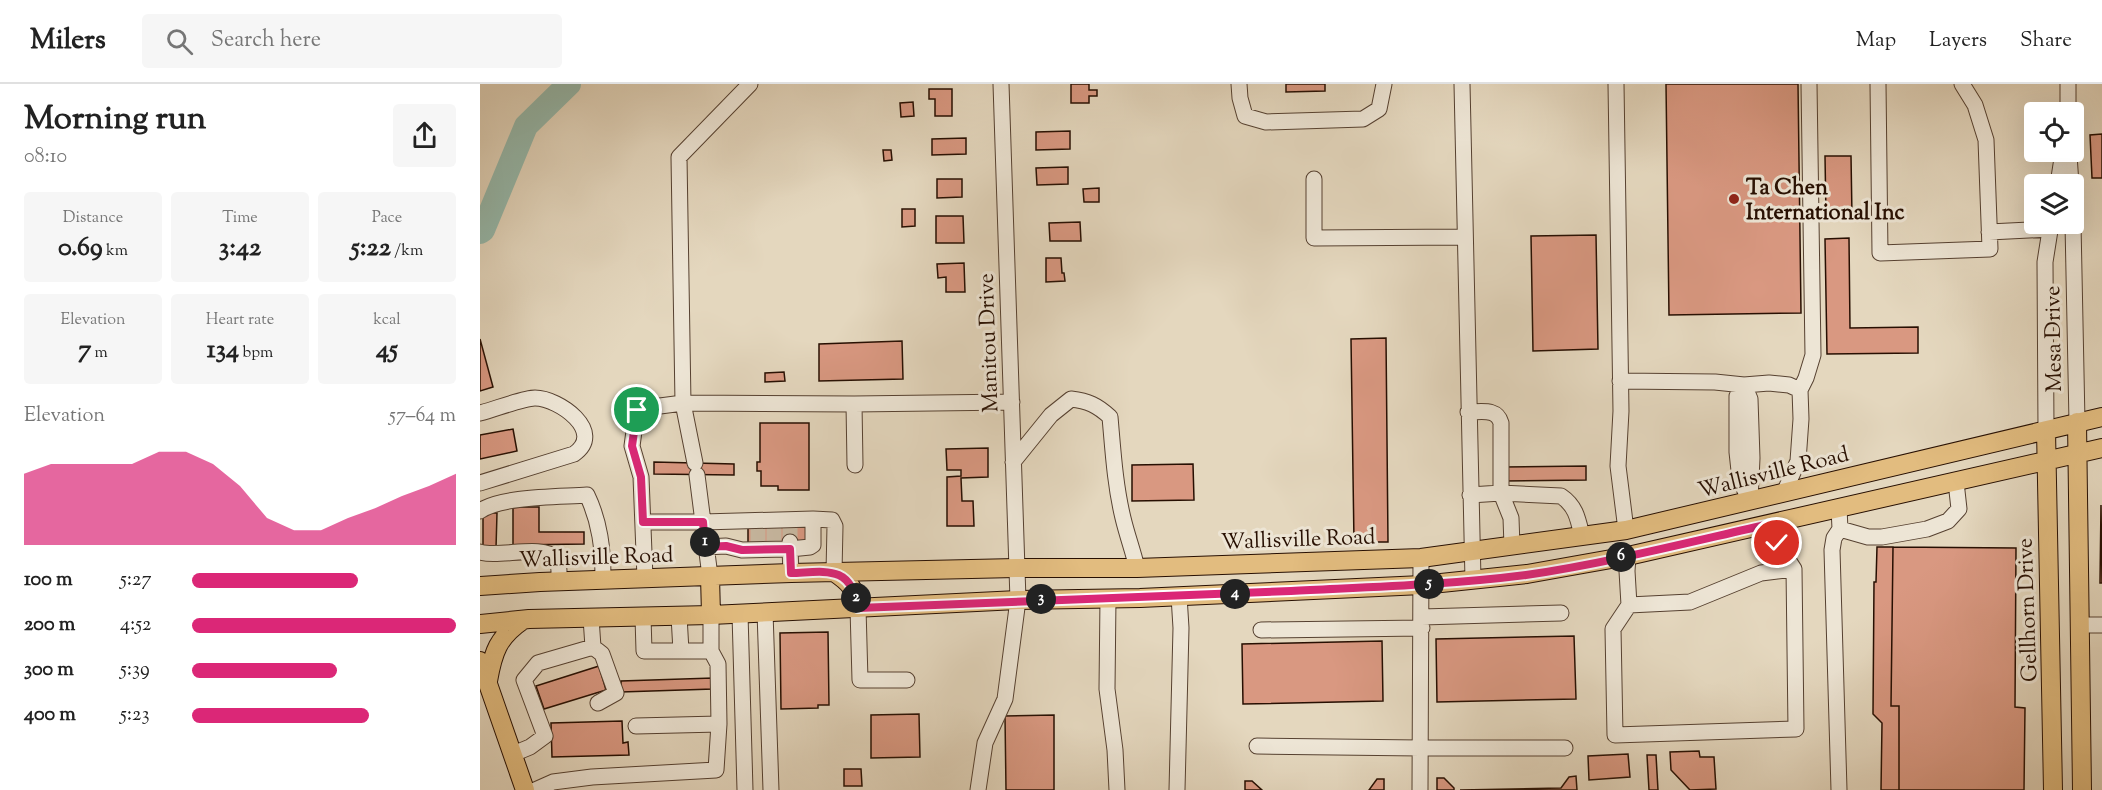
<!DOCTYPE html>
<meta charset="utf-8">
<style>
body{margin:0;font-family:"Sorts Mill Goudy",serif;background:#f6f6f6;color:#222;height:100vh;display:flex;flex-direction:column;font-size:22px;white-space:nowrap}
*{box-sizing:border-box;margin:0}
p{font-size:20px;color:#767676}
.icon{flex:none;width:33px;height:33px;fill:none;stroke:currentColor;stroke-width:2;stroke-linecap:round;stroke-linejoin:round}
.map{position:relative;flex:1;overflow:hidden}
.drawer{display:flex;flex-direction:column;background:#fff;width:480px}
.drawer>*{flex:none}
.tools{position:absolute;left:1544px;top:18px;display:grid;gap:12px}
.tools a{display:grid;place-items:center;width:60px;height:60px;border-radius:6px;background:#fff;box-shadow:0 6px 24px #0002;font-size:30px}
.pin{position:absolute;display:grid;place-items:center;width:51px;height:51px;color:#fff;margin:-26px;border:3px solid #fff;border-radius:50%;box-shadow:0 2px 6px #0007}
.km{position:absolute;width:30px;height:30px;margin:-15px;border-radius:50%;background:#222;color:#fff;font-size:16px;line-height:30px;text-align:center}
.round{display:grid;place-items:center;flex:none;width:63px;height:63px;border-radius:6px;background:#f6f6f6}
.overview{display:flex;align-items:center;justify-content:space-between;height:102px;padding:0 24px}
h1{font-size:33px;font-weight:800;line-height:45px}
.figures{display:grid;grid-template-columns:repeat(3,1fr);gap:9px;height:102px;padding:6px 24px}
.figures div{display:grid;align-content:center;border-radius:6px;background:#f6f6f6;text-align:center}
.figures b{font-size:26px;font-weight:800}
.figures small{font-size:16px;font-weight:400}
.figures p{font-size:16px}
.chart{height:168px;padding:12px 24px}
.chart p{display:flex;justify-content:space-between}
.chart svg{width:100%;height:108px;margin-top:6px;fill:#db2777;opacity:.7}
ul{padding:0 24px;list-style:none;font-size:20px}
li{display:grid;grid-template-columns:96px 72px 1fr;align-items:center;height:45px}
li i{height:15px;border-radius:8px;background:#db2777}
header{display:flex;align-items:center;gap:36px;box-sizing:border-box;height:84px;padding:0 30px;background:#fff;border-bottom:2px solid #e0e0e0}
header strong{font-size:28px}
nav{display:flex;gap:33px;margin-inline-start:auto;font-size:21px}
.search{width:420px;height:54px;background:#f6f6f6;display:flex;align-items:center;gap:15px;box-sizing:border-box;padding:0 21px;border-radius:6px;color:#767676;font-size:22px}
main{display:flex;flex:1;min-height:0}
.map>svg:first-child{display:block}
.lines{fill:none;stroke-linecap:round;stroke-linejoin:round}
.river{stroke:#96baad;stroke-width:24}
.building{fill:#d99881;stroke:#270f02;stroke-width:1.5}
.minor-tunnel{stroke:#c8b9a2;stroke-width:15;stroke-dasharray:15 8;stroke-linecap:butt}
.minor-casing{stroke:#564131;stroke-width:17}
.major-casing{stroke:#270f02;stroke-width:20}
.minor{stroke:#ede5d5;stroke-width:15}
.major{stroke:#e2bc7f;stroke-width:18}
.route-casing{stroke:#fff;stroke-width:12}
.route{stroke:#db2777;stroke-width:8}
.poi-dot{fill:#8f2418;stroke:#ede5d5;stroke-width:2}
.labels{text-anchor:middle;stroke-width:6;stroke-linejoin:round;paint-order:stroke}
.poi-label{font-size:22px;font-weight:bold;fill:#270f02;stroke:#ede5d5;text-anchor:start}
.street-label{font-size:22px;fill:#270f02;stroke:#ede5d5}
</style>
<header>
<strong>Milers</strong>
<div class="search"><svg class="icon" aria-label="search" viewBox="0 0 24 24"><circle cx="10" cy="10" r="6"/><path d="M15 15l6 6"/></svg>Search here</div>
<nav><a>Map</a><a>Layers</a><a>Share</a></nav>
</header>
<main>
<section class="drawer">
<div class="overview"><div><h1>Morning run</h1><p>08:10</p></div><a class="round"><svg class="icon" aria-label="share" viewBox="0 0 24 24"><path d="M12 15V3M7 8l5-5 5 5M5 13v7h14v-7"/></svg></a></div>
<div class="figures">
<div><p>Distance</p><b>0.69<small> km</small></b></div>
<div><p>Time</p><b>3:42</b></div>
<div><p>Pace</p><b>5:22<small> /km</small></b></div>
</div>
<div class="figures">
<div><p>Elevation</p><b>7<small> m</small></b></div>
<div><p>Heart rate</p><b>134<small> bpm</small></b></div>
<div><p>kcal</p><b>45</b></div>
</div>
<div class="chart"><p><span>Elevation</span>57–64 m</p>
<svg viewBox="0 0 160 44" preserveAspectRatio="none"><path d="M0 44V15L10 11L20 11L30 11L40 11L50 6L60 6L70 11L80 20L90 33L100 38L110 38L120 33L130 29L140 24L150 20L160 15V44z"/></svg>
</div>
<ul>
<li><b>100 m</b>5:27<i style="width:63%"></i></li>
<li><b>200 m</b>4:52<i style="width:100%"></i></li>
<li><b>300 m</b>5:39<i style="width:55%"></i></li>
<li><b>400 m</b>5:23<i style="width:67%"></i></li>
</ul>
</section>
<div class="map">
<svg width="1622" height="706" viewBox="0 0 1622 706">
<rect width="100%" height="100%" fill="#e4d7be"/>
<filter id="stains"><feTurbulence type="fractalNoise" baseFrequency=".00333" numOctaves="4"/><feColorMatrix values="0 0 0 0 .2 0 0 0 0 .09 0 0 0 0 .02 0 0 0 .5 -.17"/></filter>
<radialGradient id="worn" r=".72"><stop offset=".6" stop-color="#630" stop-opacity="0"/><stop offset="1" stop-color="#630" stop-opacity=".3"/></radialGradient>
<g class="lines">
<path class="river" d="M 0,148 L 3,146 L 46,42 L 89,0"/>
</g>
<path class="building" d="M 591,0 L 609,0 L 609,6 L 617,6 L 617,12 L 609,12 L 609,19 L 591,19 Z
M 806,0 L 845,0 L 845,7 L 806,8 Z
M 1186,0 L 1318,0 L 1321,229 L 1189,231 Z
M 449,5 L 472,5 L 472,32 L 455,32 L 455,15 L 449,15 Z
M 433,18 L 434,32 L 421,33 L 420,19 Z
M 590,47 L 590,65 L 556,66 L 556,48 Z
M 1622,50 L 1622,94 L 1612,94 L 1610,51 Z
M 486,54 L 486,70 L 452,71 L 452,55 Z
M 403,66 L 411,66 L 412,76 L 404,77 Z
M 1345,72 L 1371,72 L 1372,132 L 1346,132 Z
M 588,83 L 588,100 L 557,101 L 556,84 Z
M 457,95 L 482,95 L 482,113 L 457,114 Z
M 619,104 L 619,118 L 604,118 L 603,105 Z
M 422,125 L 435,125 L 435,142 L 422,143 Z
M 456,132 L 483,132 L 484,159 L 456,159 Z
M 600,138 L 601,157 L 570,157 L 569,139 Z
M 1116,151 L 1118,265 L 1053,267 L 1051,152 Z
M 1369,154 L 1370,244 L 1438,243 L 1438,269 L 1347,270 L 1345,155 Z
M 566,174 L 581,174 L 582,189 L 584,189 L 585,197 L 566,198 Z
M 484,179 L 485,208 L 466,208 L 466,193 L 458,194 L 457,180 Z
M 906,254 L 908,458 L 874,458 L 871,255 Z
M 0,255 L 13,303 L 0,307 Z
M 422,257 L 423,295 L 339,297 L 339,260 Z
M 304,288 L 305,297 L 285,298 L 285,289 Z
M 280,339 L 329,339 L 329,406 L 298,406 L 298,402 L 281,402 L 281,387 L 277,387 L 277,378 L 280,378 Z
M 33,345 L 37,367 L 0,375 L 0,351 Z
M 508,364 L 508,393 L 481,394 L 482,417 L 493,417 L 494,442 L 467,442 L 467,393 L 481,392 L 481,386 L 467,386 L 466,365 Z
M 174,378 L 254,380 L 254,391 L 174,390 Z
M 713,380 L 714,416 L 652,417 L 652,381 Z
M 1106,382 L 1106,396 L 1024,397 L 1024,383 Z
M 1621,421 L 1622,499 L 1620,499 Z
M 33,423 L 59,423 L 59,448 L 104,448 L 104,460 L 33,461 Z
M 3,429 L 17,429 L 16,464 L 3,464 Z
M 330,443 L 331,458 L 268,459 L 268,444 Z
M 1397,463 L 1413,463 L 1411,622 L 1419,622 L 1419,706 L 1401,706 L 1402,639 L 1393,630 L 1394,498 L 1396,498 Z
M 1413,463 L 1536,464 L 1535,623 L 1545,624 L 1544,706 L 1419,706 L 1419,622 L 1411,622 Z
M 348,548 L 349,621 L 338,621 L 338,624 L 301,625 L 300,549 Z
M 1094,552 L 1096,615 L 957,618 L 956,555 Z
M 902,557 L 903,617 L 763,620 L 762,560 Z
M 119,582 L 126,606 L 64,625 L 56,602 Z
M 233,594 L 233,605 L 141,608 L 141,597 Z
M 439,630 L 440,673 L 391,674 L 391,631 Z
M 574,631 L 574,706 L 526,706 L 525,632 Z
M 142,637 L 143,659 L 148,658 L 149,671 L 72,673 L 71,639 Z
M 1219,667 L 1220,673 L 1234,673 L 1236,705 L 1210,706 L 1191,686 L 1190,668 Z
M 1148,670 L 1150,693 L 1109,696 L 1108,672 Z
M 1167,671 L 1176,671 L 1178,706 L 1169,706 Z
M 364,685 L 381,685 L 382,702 L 364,702 Z
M 1096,692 L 1097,706 L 980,706 L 1081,704 L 1089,693 Z
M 957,694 L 964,694 L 974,704 L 974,706 L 957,706 Z
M 897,695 L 904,695 L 904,706 L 889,706 Z
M 765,697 L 772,697 L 782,706 L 765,706 Z"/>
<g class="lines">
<path class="minor-tunnel" d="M 278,444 L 278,459
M 294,444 L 294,458
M 310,444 L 310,458"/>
<g class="minor-casing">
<path id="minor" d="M 759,0 L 760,14 L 765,32 L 786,38 L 883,35 L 899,25 L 904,0
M 982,0 L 993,496
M 1136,0 L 1141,327 L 1138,382 L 1146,446
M 1398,0 L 1400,169 L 1510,165 L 1506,56 L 1495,21 L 1482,0
M 1588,0 L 1588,28
M 1589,71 L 1591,100
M 834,95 L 834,154 L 984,153
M 1578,100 L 1583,68
M 1593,140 L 1597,338
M 1509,148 L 1570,145
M 1140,297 L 1235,298 L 1264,301 L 1289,299 L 1309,301 L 1320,306
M 1264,301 L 1270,315 L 1272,374 L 1270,417 L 1260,396 L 1257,368 L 1257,312 Z
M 374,320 L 375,381
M 988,328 C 1002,328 1017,324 1021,339 L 1021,409 L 1031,434 L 1032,462
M 0,329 C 13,326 43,314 55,314 C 79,314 126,348 94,370 L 0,399
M 1566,346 L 1565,178 L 1571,140
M 533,378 L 571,331 L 591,315 C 608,317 617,321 630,333 C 633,367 635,401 643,434 C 647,451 653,467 657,484
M 215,379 L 203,319 L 374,320 L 532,318
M 217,391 L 223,438 L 333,435
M 1304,409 L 1318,377 L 1321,335 L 1320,306 L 1326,294 L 1333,271 L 1329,0
M 990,411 L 1021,409 L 1081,412 C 1096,422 1098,435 1102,452
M 1359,424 L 1360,445 L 1354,454 L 1352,466 L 1359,706
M 0,427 C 20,412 81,413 107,411 C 120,438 123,465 123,495
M 163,438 L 223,438 L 230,492
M 1360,445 L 1388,453 L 1402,453 L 1447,445 L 1468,437 L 1479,425 L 1476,398
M 310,458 L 310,465 L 330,463 L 333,461 L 333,435 L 352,436 L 355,442 L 354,488
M 225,463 L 246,462 L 262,466 L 310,465 L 311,489
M 0,468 C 18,474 63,460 75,474 C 80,479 79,490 79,497
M 1148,472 L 1147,487 L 1149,521 L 1133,545 L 1135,651 L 1316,645 L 1314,485 L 1297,459 L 1290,439
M 165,494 L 161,393 L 152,362 L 157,325 L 203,319 L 199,73 L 270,0
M 628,514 L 627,605 L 635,666 L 637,706
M 1149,521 L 1210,518 L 1281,489 L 1314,485
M 378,524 L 380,596 L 427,596
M 285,528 L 291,706
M 260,530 L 265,706
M 199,532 L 201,567
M 942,533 L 1081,529
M 111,534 L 113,563
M 1600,541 L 1622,541
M 781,546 L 942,544
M 231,567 L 231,531
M 156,642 L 239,640 L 238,580 L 231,567 L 164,567 L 163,533
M 777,662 L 940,664 L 1085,664
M 33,670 L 50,663 L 65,652 L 44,596 L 58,579 L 113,563 L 122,570 L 136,609 L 118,619
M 55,706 L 73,698 L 112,693 L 236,686 L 239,640
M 498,706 L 505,659 L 525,615 L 538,516 L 521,0
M 697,706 L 701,544 L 699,512
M 940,706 L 941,474"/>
</g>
<g class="major-casing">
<path id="major" d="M 1597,338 L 1602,706
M 1566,346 L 1573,706
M 354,488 C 370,499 375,504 378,524
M 230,492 L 231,531
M 0,502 L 60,498 L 311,489 L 536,484 L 657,484 L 941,474 L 1146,446 L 1622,333
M 0,540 L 49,535 L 231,531 L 538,516 L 660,514 L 942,501 L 1047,490 L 1148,472 L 1622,364
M 0,577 L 45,706
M 8,597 C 13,568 18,553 43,536"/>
</g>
<use href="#minor" class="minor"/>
<use href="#major" class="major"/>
</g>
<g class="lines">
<g class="route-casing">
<path id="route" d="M 157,326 L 152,362 L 161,393 L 163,438 L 223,438 L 225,463 L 246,462 L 262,466 L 310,465 L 311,489 C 345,488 371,480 378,524 C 522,517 667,514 811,507 C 890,503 968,501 1046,491 C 1128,479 1210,458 1290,440 L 1297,459"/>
</g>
<use href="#route" class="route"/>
</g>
<circle class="poi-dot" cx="1254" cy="115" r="6"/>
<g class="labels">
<g class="poi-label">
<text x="1266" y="110">Ta Chen<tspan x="1266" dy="25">International Inc</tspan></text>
</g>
<g class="street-label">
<text transform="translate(1572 255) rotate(-91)" y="8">Mesa Drive</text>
<text transform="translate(507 259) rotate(-92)" y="8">Manitou Drive</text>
<text transform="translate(1293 387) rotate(-14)" y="8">Wallisville Road</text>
<text transform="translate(818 454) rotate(-2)" y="8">Wallisville Road</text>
<text transform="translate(116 472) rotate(-2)" y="8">Wallisville Road</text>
<text transform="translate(1546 526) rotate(-92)" y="8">Gellhorn Drive</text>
</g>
</g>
<rect width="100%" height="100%" filter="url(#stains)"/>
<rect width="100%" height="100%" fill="url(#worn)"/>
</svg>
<div class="tools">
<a><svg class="icon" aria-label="locate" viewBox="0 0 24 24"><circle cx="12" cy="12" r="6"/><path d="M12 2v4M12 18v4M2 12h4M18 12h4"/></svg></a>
<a><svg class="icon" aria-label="layers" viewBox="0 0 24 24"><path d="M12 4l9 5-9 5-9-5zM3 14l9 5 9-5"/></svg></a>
</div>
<div class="pin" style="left:157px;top:326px;background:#1e9e55"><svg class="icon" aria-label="arrive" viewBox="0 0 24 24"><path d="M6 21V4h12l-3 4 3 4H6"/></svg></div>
<div class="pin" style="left:1297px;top:459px;background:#d93025"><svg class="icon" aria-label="check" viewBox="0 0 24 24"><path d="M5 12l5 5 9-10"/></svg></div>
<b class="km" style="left:225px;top:458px">1</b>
<b class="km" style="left:376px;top:514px">2</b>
<b class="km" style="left:561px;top:515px">3</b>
<b class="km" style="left:755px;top:510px">4</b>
<b class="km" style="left:949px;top:500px">5</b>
<b class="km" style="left:1141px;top:473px">6</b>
</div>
</main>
